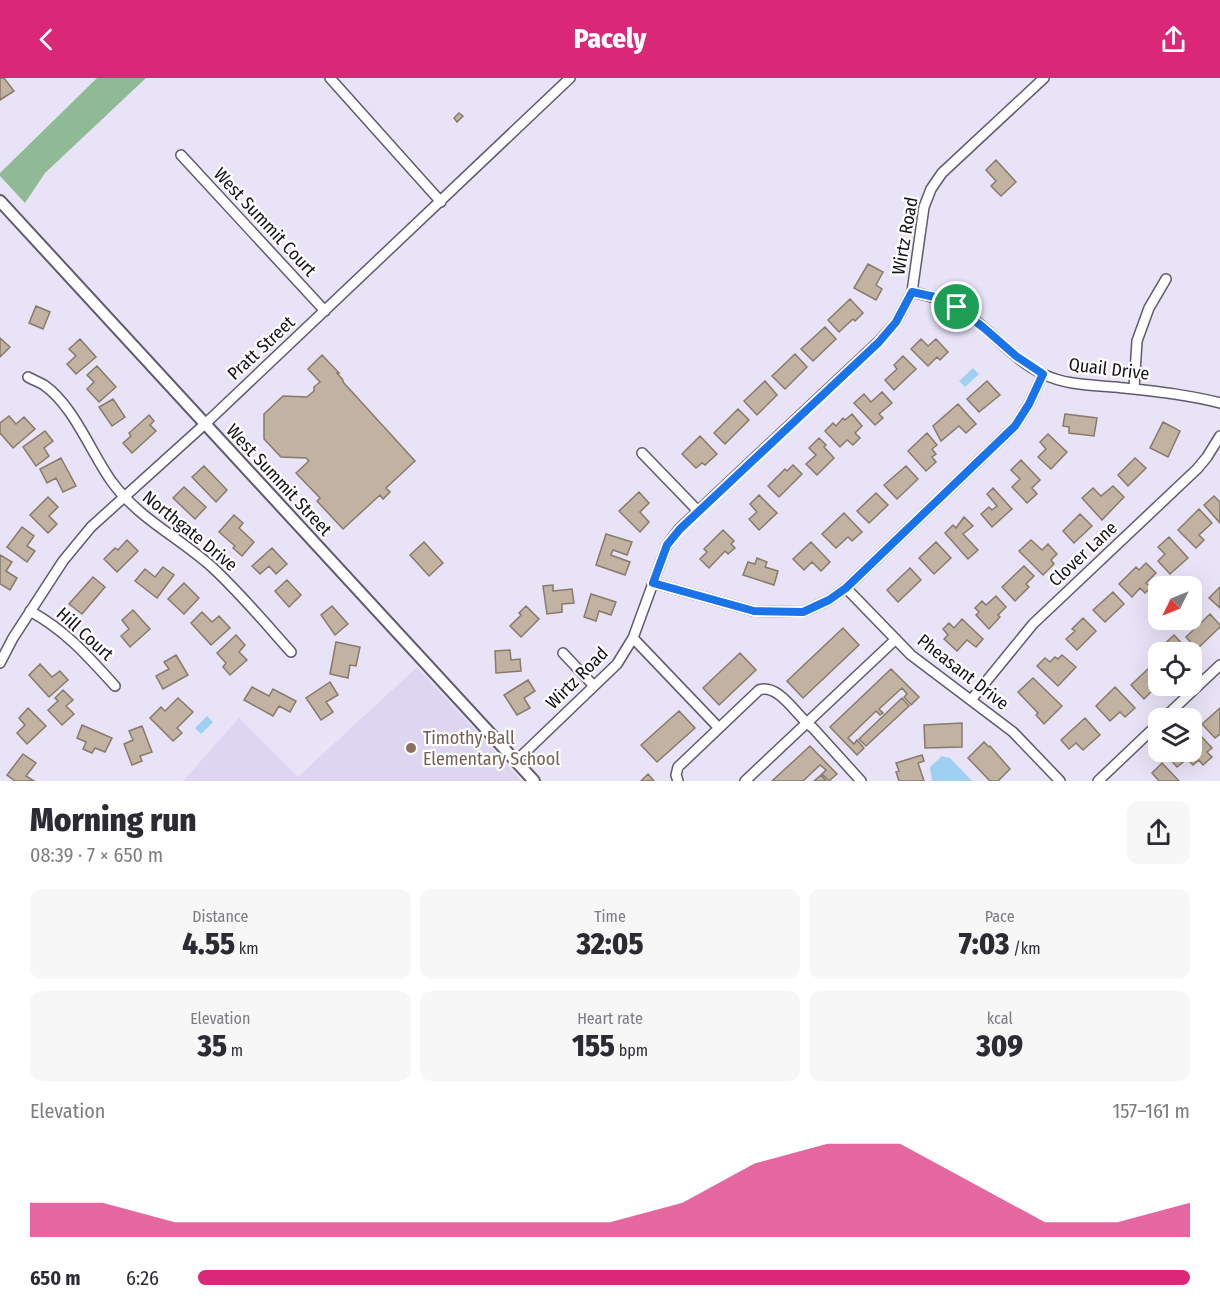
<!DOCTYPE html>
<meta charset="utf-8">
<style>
body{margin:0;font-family:"Fira Sans Condensed",sans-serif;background:#f7f7f7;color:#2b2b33;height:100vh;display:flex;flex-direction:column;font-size:22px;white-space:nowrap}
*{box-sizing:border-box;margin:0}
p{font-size:20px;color:#7c7c81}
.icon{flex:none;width:33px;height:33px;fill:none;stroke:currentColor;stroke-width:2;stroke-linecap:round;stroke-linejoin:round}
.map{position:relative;height:703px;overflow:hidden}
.drawer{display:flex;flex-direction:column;background:#fff;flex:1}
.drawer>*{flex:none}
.needle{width:39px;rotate:227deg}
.controls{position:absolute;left:1148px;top:498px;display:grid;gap:12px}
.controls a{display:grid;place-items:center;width:54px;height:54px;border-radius:12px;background:#fff;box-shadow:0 6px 24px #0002;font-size:30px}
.pin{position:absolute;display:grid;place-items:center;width:51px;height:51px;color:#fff;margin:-26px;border:3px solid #fff;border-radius:50%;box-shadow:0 2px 6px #0007}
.round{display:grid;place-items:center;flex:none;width:63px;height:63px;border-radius:12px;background:#f7f7f7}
.headline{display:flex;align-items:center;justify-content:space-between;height:102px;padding:0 30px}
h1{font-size:33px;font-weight:800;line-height:45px}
.stats{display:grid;grid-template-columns:repeat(3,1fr);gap:9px;height:102px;padding:6px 30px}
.stats div{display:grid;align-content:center;border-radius:12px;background:#f7f7f7;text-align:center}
.stats b{font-size:30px;font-weight:800}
.stats small{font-size:16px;font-weight:400}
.stats p{font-size:16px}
.chart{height:168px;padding:12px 30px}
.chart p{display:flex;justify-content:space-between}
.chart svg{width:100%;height:108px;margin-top:6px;fill:#db2777;opacity:.7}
ul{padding:0 30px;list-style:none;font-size:20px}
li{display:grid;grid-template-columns:96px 72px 1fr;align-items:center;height:45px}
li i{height:15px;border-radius:8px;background:#db2777}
header{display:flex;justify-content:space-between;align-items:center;height:78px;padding:0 30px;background:#db2777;color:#fff;font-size:27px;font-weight:800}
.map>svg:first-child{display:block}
.built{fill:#ded5f1}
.forest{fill:#90ba95}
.water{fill:#a0d0f1}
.building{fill:#c1b2a1;stroke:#887a6b;stroke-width:1.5}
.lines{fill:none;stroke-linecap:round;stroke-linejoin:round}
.minor-casing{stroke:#605a6c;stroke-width:12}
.tertiary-casing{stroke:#605a6c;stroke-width:14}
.minor{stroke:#fff;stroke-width:9}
.tertiary{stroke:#fff;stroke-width:10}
.route-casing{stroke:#fff;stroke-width:12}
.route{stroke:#1a73e8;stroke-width:8}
.education-dot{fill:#8d6e63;stroke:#fff;stroke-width:2}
.labels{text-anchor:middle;stroke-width:4.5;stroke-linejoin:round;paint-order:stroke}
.street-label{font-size:18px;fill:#141219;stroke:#fff}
.education-label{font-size:18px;fill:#785e54;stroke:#fff;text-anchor:start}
</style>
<header><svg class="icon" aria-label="back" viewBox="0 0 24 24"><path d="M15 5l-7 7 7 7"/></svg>Pacely<svg class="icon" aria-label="share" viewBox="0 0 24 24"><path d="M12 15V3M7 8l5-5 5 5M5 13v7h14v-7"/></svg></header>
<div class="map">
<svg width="1220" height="703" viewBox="0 0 1220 703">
<rect width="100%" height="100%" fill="#e9e3f8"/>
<path class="built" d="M 417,589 L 522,703 L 183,703 L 239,640 L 298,699 Z"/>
<path class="forest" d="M 97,0 L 146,0 L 45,95 L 25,125 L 0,98 L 0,95 Z"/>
<path class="water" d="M 973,290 L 979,296 L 965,309 L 959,303 Z
M 207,638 L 213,644 L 201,656 L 195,650 Z
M 942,678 L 950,680 L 972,703 L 932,703 L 930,689 Z"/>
<path class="building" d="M 0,0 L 4,0 L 14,13 L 0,22 Z
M 459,35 L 463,38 L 457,44 L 454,40 Z
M 996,82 L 1016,104 L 1001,118 L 991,108 L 996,103 L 986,92 Z
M 868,186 L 883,194 L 876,207 L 882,211 L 876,222 L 854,210 Z
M 850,221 L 863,235 L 855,243 L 853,241 L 839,254 L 828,242 Z
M 36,228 L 50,234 L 43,251 L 29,245 Z
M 825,249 L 836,261 L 813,283 L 801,271 Z
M 0,260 L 10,269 L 0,279 Z
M 80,261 L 96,279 L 76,296 L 67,286 L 76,278 L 69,271 Z
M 921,261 L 928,268 L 936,261 L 948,274 L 940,282 L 937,279 L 928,288 L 911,271 Z
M 795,276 L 807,289 L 785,311 L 772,298 Z
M 322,277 L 339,295 L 337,295 L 343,302 L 343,304 L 415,383 L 386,410 L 390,414 L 383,421 L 380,417 L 343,451 L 317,423 L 320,420 L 296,395 L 309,383 L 306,380 L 281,379 L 264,361 L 264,336 L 283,318 L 307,319 L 314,313 L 314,309 L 320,304 L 308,291 Z
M 903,278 L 916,291 L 894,312 L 885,302 L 897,291 L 894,287 Z
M 97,288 L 116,309 L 99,324 L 87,311 L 94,304 L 87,297 Z
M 765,303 L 777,317 L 757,337 L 744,323 Z
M 987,303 L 1000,317 L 979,334 L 967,321 Z
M 882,314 L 892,325 L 879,336 L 883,340 L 875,347 L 854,325 L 864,316 L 871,324 Z
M 113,321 L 125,339 L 112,348 L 99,329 Z
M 958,326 L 976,346 L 966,355 L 959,348 L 941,363 L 933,348 Z
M 738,331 L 749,342 L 725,366 L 714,355 Z
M 852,336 L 862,348 L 855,355 L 860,360 L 853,367 L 847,362 L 840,369 L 825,353 L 833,345 L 836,348 L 843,340 L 845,342 Z
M 1065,336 L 1097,340 L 1094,358 L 1069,355 L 1069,349 L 1063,348 Z
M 149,337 L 154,343 L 150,347 L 156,353 L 132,375 L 123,365 L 131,358 L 129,355 Z
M 9,338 L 16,346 L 24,339 L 35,351 L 13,370 L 0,355 L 0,345 Z
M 1163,344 L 1180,353 L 1168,379 L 1150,370 Z
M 45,353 L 53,363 L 44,370 L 49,378 L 36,388 L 23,369 Z
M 927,355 L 937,367 L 932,371 L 936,376 L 932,379 L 936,384 L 926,393 L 908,373 Z
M 1048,356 L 1067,374 L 1051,391 L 1038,379 L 1046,371 L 1040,364 Z
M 700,358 L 717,376 L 705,387 L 702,385 L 696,390 L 682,376 Z
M 819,360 L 826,367 L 824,369 L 834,380 L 817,397 L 806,386 L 816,377 L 809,370 Z
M 61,380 L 76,408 L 63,414 L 56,400 L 47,405 L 40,391 Z
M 1135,380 L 1146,390 L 1128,408 L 1118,397 Z
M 1021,382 L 1040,402 L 1032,410 L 1037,416 L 1027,425 L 1012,409 L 1020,401 L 1011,392 Z
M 793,387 L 802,396 L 779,419 L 768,408 L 785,391 L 787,393 Z
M 204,388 L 227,412 L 216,424 L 192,399 Z
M 906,388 L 918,401 L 897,421 L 884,407 Z
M 1113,408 L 1124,419 L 1102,442 L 1082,420 L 1093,410 L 1101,418 Z
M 184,409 L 206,429 L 195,441 L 173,420 Z
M 993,410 L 1012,431 L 992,449 L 981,436 L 989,429 L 992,432 L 997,428 L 987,416 Z
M 639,414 L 649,425 L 640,434 L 649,444 L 640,454 L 619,433 Z
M 876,415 L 888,427 L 869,445 L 857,433 Z
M 759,417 L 777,435 L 759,452 L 749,441 L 757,434 L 750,426 Z
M 1214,418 L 1220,424 L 1220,445 L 1204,427 Z
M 48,419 L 58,429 L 49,438 L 57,446 L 48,455 L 30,437 Z
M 1199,431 L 1212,445 L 1199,457 L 1204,462 L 1196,470 L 1178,452 Z
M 844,435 L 862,454 L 852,463 L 848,459 L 836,470 L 822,456 Z
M 1080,436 L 1092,448 L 1074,465 L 1063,453 Z
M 234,437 L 243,445 L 239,450 L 254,464 L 242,478 L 233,470 L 235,468 L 219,454 Z
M 964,439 L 973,448 L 963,456 L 978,472 L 968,481 L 945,455 L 953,447 L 956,450 Z
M 22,449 L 34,458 L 27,468 L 35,473 L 27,484 L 7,469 Z
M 723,452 L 734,463 L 731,466 L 735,470 L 728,476 L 725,473 L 709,490 L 700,481 L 707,474 L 704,471 Z
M 606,456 L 632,464 L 627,477 L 613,472 L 611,477 L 630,484 L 625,497 L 596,487 Z
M 1169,459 L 1188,480 L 1170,496 L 1158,483 L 1165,476 L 1158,469 Z
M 127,462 L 138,473 L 117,494 L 104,481 L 115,470 L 118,472 Z
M 1031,462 L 1042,472 L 1048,466 L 1057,476 L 1051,482 L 1054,486 L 1043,497 L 1019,473 Z
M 424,464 L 443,485 L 429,498 L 410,477 Z
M 811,464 L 830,484 L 821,493 L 812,484 L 804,492 L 793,481 Z
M 936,464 L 951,480 L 934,496 L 919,480 Z
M 272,470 L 287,486 L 276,496 L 269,488 L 260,496 L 252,488 Z
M 0,477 L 12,484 L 6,493 L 17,500 L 10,512 L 0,506 Z
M 757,480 L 767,484 L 765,489 L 778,493 L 774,507 L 743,497 L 748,484 L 755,486 Z
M 1146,485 L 1156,495 L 1146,505 L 1151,509 L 1145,515 L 1140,510 L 1132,519 L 1119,506 L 1136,489 L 1139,492 Z
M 1024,488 L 1034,498 L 1026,506 L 1029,509 L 1015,523 L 1002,509 Z
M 163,489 L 174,497 L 157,520 L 135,503 L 145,491 L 155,499 Z
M 910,490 L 921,502 L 898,524 L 887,512 Z
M 93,499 L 105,509 L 82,536 L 69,526 Z
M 287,502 L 301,517 L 289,529 L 275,513 Z
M 184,505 L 199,520 L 184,536 L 168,521 Z
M 553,507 L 553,513 L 572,511 L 574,525 L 562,526 L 562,534 L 547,536 L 543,508 Z
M 1220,509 L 1220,530 L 1209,520 Z
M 1113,514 L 1124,526 L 1105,544 L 1093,532 Z
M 591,516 L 616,524 L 611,537 L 599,533 L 596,543 L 584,539 Z
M 996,518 L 1006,529 L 998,537 L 1000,539 L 989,551 L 976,537 L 979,534 L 975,530 L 982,523 L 986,527 Z
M 332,528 L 348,546 L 335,557 L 321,537 Z
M 526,528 L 539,541 L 521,559 L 510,548 L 521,537 L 519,535 Z
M 133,532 L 150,551 L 130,569 L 121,558 L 129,551 L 122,542 Z
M 202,534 L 212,544 L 219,538 L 230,550 L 211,567 L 191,545 Z
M 1210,536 L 1220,547 L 1220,549 L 1197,571 L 1186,559 Z
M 1083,540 L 1096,553 L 1077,572 L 1066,561 L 1075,553 L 1072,551 Z
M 962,541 L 983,561 L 976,569 L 967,562 L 957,573 L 944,561 L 948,557 L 943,551 L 949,545 L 954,550 Z
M 843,550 L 859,567 L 803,620 L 787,603 Z
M 236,557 L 245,567 L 239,574 L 247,582 L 230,597 L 223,589 L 226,585 L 217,575 Z
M 1174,557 L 1189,573 L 1158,574 L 1158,581 L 1154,576 Z
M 336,564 L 360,569 L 356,588 L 350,587 L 348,600 L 330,596 Z
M 510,572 L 511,582 L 520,581 L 521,593 L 496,595 L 495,573 Z
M 740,575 L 756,592 L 719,627 L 703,610 Z
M 176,577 L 188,597 L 163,611 L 156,598 L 169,591 L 164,584 Z
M 1062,577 L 1076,589 L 1058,608 L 1037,588 L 1045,580 L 1050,584 L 1055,579 L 1058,581 Z
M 40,586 L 52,599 L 60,593 L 68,602 L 49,619 L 29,597 Z
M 1150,589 L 1158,598 L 1158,607 L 1144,621 L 1131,607 Z
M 891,591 L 919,619 L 911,627 L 904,619 L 907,616 L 902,610 L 879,631 L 883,635 L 880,637 L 876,633 L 848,660 L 854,666 L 857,662 L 864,670 L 857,677 L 830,649 Z
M 1033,600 L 1062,628 L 1044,646 L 1036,637 L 1038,635 L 1018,614 Z
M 528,602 L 535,613 L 524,620 L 530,630 L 517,637 L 504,617 Z
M 330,604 L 338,617 L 326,624 L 333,634 L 321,642 L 306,620 Z
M 252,609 L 269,618 L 273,611 L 296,623 L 290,634 L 279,628 L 273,638 L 244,622 Z
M 1115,609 L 1135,630 L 1125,639 L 1120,634 L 1110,643 L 1096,628 Z
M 63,612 L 73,622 L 66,628 L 74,636 L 62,647 L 48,632 L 58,623 L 55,620 Z
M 178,620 L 193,634 L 177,650 L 182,655 L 173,663 L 150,640 L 161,629 L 165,633 Z
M 902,620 L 909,628 L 866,668 L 859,661 Z
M 28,630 L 46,648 L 27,666 L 17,655 L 25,647 L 19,640 Z
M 1220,630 L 1220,656 L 1215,660 L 1202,646 Z
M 679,633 L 695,650 L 657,684 L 641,667 Z
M 1085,640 L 1100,657 L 1083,672 L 1076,665 L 1069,671 L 1061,662 Z
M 962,645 L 962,669 L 925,670 L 924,647 Z
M 82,647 L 112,660 L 105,674 L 95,670 L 92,675 L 83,671 L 86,664 L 77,660 Z
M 142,648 L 152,674 L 140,678 L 142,683 L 132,687 L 124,666 L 133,662 L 129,653 Z
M 1199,656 L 1212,670 L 1207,674 L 1212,679 L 1203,687 L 1199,682 L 1193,687 L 1187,681 L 1177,689 L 1168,679 L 1174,674 L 1191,674 L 1191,658 L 1194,660 Z
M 984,664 L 989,669 L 990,668 L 1010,691 L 998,703 L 990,703 L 968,680 Z
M 810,668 L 837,696 L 829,703 L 822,696 L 826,692 L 820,687 L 803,703 L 772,703 Z
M 23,676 L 36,685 L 26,698 L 34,703 L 15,703 L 7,697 Z
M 922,677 L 924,683 L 918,685 L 924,703 L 899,703 L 896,694 L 899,693 L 896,685 Z
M 1162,685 L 1179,703 L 1159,703 L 1152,695 Z
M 648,696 L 654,703 L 641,703 Z
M 821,697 L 826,703 L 814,703 Z"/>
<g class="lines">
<g class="minor-casing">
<path id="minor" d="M 330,0 L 441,124
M 181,77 L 325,233
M 912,214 C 927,217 942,221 955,229 C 988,246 1009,280 1043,296 C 1065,307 1091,307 1115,309 C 1151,313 1186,316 1220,325
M 28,299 C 33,302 39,304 44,307 C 74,328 91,375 112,404 C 139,441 180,460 213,490 C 241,516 266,546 291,574
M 1134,311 L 1137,263 L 1149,230 L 1166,201
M 642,375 L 698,433
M 653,505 L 754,533 L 803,534 L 829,522 L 846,510 L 1015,348 L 1029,326 L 1043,296
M 846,510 L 911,577 L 1013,654 L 1060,703
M 30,533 C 66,553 87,577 115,608
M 633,560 L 718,649
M 563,575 L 594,608
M 0,585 L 13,560 L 63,483 L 91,449 L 205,346 L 570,0
M 971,622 L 1033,546 L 1197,391 L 1207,379 L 1220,358
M 1164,640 L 1220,587
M 516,683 L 617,586 L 633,560 L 667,467 L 679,451 L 879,263 L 896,244 L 912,214 L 924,129 L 931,111 L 942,95 L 1044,0
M 678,703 L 676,697 L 678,689 L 759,612 C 779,605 797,639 813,650 L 861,703
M 745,703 L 896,561
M 1098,703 L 1158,646"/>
</g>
<g class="tertiary-casing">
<path id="tertiary" d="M 0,123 L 534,703"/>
</g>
<use href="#minor" class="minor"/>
<use href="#tertiary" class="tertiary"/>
</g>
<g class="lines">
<g class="route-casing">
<path id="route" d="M 912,214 L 935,219 L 957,229 L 984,250 L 1016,278 L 1043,296 L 1029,326 L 1015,348 L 846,510 L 829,522 L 803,534 L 754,533 L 653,505 L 667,467 L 680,451 L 879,264 L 896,244 Z"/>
</g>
<use href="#route" class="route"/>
</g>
<circle class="education-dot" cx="411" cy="670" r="6"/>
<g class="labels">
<g class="street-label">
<text transform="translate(265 144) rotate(47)" y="6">West Summit Court</text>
<text transform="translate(905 158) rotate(-80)" y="6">Wirtz Road</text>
<text transform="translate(261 270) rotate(-43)" y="6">Pratt Street</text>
<text transform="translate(1109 291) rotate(7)" y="6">Quail Drive</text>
<text transform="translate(279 402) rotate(47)" y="6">West Summit Street</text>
<text transform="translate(190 453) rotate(39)" y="6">Northgate Drive</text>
<text transform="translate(1083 476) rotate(-43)" y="6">Clover Lane</text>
<text transform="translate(85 556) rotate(42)" y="6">Hill Court</text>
<text transform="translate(963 594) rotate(38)" y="6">Pheasant Drive</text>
<text transform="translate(577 600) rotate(-45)" y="6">Wirtz Road</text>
</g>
<g class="education-label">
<text x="423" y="666">Timothy Ball<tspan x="423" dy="21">Elementary School</tspan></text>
</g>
</g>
</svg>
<div class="controls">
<a><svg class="needle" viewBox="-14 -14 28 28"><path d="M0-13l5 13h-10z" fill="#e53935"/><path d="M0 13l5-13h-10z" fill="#7c7c81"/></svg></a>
<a><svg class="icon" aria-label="locate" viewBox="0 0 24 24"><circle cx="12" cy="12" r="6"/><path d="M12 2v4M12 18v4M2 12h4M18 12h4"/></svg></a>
<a><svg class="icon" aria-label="layers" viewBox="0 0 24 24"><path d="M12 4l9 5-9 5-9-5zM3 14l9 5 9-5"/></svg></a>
</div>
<div class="pin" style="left:957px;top:229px;background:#1e9e55"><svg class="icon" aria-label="arrive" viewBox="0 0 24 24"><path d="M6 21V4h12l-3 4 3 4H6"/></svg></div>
</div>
<section class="drawer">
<div class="headline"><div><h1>Morning run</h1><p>08:39 · 7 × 650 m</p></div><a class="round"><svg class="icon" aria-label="share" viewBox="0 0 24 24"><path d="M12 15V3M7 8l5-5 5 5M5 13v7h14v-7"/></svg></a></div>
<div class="stats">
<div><p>Distance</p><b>4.55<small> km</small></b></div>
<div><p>Time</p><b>32:05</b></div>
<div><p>Pace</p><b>7:03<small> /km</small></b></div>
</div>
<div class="stats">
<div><p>Elevation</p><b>35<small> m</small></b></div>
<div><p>Heart rate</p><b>155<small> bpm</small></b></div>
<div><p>kcal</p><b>309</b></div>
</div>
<div class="chart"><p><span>Elevation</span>157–161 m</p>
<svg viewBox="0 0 160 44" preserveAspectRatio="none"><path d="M0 44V30L10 30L20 38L30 38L40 38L50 38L60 38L70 38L80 38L90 30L100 14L110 6L120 6L130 22L140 38L150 38L160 30V44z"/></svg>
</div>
<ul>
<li><b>650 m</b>6:26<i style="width:100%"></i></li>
</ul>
</section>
